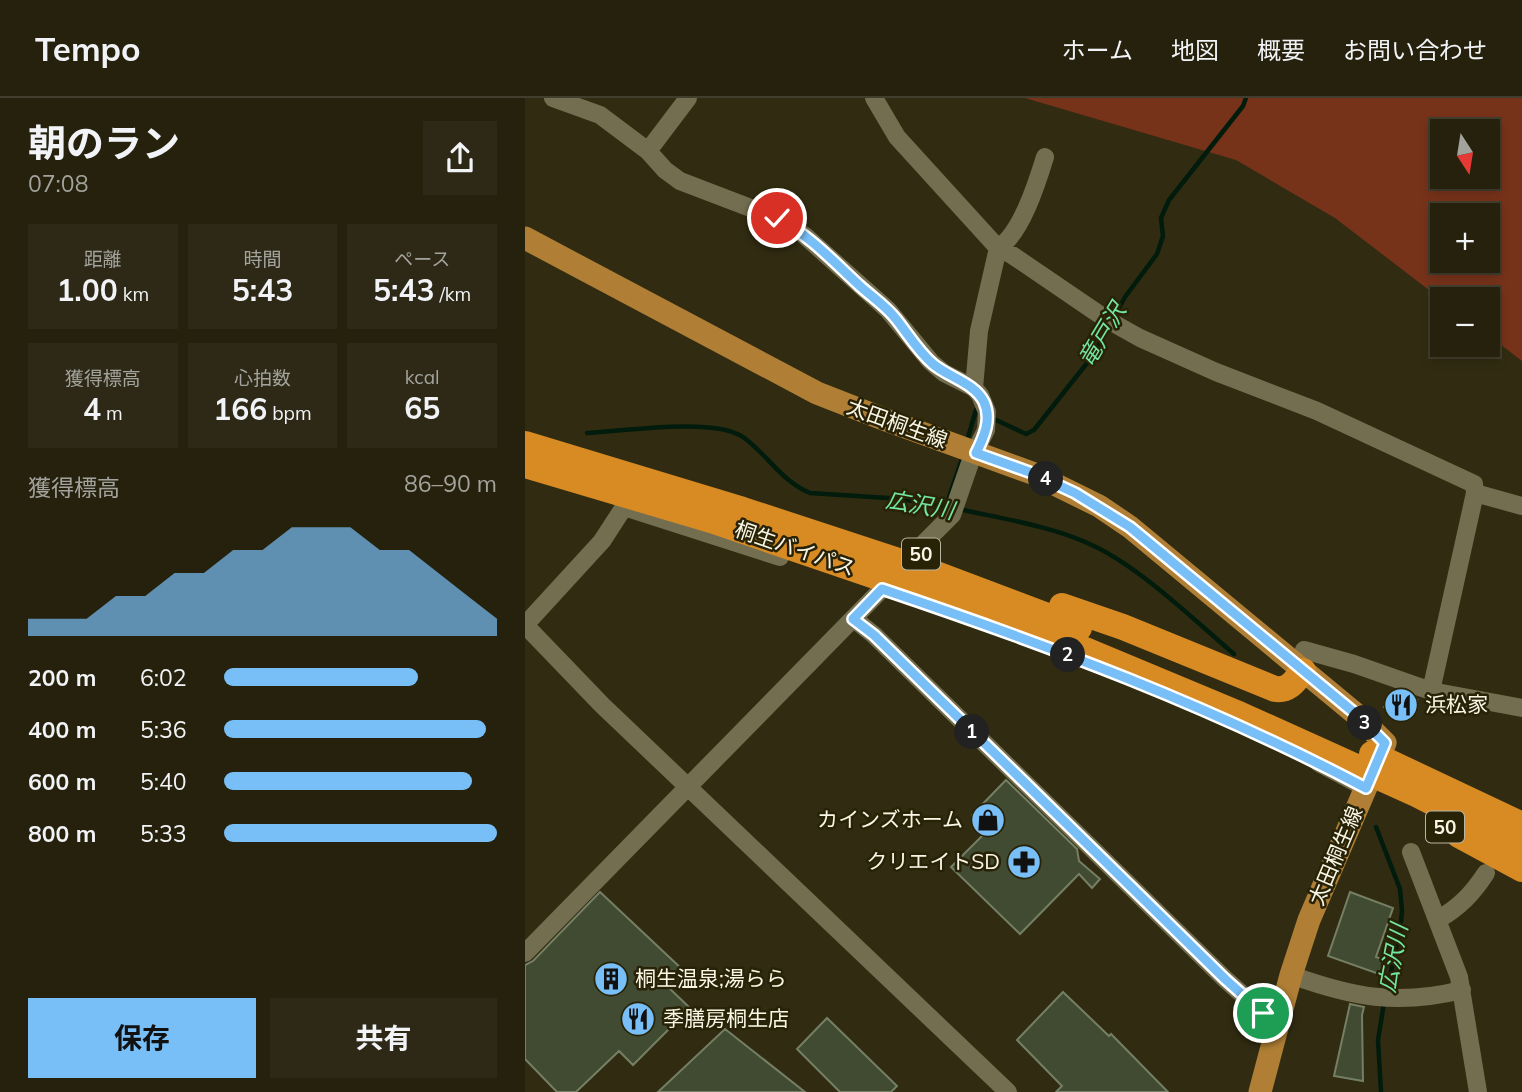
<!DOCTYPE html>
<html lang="ja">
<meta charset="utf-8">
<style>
body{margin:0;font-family:Mulish,"Noto Sans JP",sans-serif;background:#2d2916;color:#f1f3f6;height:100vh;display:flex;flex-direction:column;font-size:26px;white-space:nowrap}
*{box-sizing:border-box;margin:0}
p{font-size:23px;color:#a3a39d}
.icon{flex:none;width:38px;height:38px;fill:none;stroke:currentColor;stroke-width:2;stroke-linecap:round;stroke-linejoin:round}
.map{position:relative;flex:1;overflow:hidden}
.details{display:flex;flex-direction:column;background:#25210d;width:525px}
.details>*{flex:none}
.needle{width:46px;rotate:168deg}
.buttons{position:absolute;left:905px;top:21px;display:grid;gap:14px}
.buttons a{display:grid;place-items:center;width:70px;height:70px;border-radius:0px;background:#25210d;box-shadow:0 4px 10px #0003,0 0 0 2px #423e2e;font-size:35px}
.pin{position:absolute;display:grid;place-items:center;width:60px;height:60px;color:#fff;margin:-30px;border:4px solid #fff;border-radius:50%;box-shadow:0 2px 7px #0007}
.km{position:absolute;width:35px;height:35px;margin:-18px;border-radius:50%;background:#222;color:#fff;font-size:19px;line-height:35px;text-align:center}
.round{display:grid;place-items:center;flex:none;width:74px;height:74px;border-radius:0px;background:#2d2916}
.summary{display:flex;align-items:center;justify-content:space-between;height:119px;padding:0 28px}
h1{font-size:38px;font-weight:700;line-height:52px}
.metrics{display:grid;grid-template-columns:repeat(3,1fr);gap:10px;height:119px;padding:7px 28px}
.metrics div{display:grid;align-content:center;border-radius:0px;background:#2d2916;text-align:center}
.metrics b{font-size:30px;font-weight:700}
.metrics small{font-size:19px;font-weight:400}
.metrics p{font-size:19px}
.chart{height:196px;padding:14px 28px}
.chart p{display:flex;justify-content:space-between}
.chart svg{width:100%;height:126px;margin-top:7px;fill:#78bff7;opacity:.7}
.button{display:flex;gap:14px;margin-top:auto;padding:14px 28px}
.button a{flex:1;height:80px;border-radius:0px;background:#78bff7;color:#111;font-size:28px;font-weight:700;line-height:80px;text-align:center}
.button a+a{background:#2d2916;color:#f1f3f6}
ul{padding:0 28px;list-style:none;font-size:23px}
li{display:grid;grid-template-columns:112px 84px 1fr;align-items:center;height:52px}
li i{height:18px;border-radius:9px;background:#78bff7}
header{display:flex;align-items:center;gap:42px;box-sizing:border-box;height:98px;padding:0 35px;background:#25210d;border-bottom:2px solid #423e2e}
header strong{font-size:33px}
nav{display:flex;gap:38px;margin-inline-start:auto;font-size:24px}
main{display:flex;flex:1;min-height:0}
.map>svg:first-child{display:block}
.green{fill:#77321a;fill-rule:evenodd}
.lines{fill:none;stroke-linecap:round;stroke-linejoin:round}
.stream{stroke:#011b0c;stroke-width:4.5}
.building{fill:#404b32;stroke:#747f64;stroke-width:2}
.minor{stroke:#746e51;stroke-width:18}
.major{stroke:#b07f35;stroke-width:23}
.highway{stroke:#d88b23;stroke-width:26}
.route-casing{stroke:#fff;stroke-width:14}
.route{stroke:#78bff7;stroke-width:9}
.labels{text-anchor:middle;stroke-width:5;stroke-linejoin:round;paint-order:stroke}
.shield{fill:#282207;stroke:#bab6a2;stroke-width:2}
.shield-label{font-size:19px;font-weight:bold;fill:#f9f6e5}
.street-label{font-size:21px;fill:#f9f6e5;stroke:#282207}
.poi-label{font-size:21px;fill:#f9f6e5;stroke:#282207;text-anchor:start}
.water-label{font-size:23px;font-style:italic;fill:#72e6a3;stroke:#282207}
</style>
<header>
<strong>Tempo</strong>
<nav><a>ホーム</a><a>地図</a><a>概要</a><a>お問い合わせ</a></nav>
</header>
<main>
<section class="details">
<div class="summary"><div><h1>朝のラン</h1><p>07:08</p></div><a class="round"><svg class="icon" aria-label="share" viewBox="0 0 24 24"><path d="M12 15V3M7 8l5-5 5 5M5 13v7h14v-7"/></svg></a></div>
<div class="metrics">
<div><p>距離</p><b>1.00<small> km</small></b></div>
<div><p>時間</p><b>5:43</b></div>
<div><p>ペース</p><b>5:43<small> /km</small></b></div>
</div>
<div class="metrics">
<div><p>獲得標高</p><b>4<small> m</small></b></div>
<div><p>心拍数</p><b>166<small> bpm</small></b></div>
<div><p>kcal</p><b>65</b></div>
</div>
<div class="chart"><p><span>獲得標高</span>86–90 m</p>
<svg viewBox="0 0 160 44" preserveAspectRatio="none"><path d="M0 44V38L10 38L20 38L30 30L40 30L50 22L60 22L70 14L80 14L90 6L100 6L110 6L120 14L130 14L140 22L150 30L160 38V44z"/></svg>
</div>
<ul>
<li><b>200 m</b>6:02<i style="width:71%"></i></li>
<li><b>400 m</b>5:36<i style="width:96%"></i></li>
<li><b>600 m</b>5:40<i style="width:91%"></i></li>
<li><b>800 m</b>5:33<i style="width:100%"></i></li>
</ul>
<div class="button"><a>保存</a><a>共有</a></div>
</section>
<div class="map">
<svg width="997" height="994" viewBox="0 0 997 994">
<rect width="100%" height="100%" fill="#312c11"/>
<path class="green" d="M 500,0 L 997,0 L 997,263 L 963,237 L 962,201 L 917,202 L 810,120 L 711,62 ZM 917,33 L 962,33 L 962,79 L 917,79 ZM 917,117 L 962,117 L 962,163 L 917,163 Z"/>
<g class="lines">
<path class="stream" d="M 589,219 L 600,199 L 632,156 L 638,138 L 636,120 L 644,102 L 718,8 L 721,0
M 467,320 L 501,336 L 509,332 L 566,260 L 585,227
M 62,335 C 99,333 189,319 218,339 C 243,357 256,383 285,395 L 378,401 L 426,410
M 442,343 L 451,312 L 456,314
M 421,408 L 438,358
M 434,411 C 478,421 528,428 569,448 C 617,471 669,522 709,556
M 851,729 L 875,791 L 877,813 L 875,833 L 861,896
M 856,994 L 853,942 L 859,905"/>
</g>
<path class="building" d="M 870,593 L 892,602 L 878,622 L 859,609 Z
M 481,682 L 552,751 L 554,763 L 575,781 L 567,790 L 554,776 L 495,836 L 426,769 L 463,732 L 447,717 Z
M 75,794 L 159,873 L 142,888 L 165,910 L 108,967 L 94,953 L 51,994 L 32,994 L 0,961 L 0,867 L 8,863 Z
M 825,794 L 868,810 L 851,859 L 859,862 L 854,876 L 803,858 Z
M 538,894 L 584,938 L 586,936 L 643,994 L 531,994 L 537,988 L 492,942 Z
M 825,906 L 839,909 L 837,917 L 838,983 L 809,978 Z
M 302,920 L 372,988 L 366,994 L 315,994 L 272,951 Z
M 200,931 L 280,994 L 133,994 Z"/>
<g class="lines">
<path class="minor" d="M 28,0 L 75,17 L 123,53 L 140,72 L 155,83 L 252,120 L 279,137 L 363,212 L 406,264 L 419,275 L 449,290 L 455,297 L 462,314 L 461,332 L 446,362 L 427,417 L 383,461
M 349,0 L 372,39 L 473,150 L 487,157 L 581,221 L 615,240 L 691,274 L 792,313 L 949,386 L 950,395 L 906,593
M 123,53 L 163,0
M 449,290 L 454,233 L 473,150 C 496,136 512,85 520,59
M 950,395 L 997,408
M 329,521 L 349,537 L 700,881 L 738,915 L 751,933
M 0,527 L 77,443 L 99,409 L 255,459
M 0,527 L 77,607 L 483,994
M 778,573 L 776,566 L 779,552 L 829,566 L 906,593 L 997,610
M 794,665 L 841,690
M 886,754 L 934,879 L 953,994
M 912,822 C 934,810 948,795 961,775
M 0,855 L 357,491
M 766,877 C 827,899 872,908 937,892"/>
<path class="major" d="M 0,140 L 292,295 L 361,322 L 507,375 L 574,408 L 605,429 L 832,617 L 860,645 L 784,822 L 766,877 L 735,994"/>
<path class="highway" d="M 0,346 L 218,412 L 395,470 L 554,530
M 0,367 L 186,422 L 529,539 L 716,617 L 891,696 L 997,750
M 537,508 L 598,529 L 750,591 C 764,593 770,583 778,573
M 847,656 L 997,727
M 934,737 L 997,771"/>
</g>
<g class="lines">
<g class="route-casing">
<path id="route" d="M 252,120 C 284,137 309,164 335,188 C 347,199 361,208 371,221 C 383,236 393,253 408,266 C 423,279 450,285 459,304 C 467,321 459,339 451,355 L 507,375 L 550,395 L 605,429 L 832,617 L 860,645 L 841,690 C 686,608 523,547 357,491 L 328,521 L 349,537 L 700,881 L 738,915"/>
</g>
<use href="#route" class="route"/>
</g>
<defs>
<g id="restaurant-disc" transform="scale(1.75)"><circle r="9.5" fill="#78bff7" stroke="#282207"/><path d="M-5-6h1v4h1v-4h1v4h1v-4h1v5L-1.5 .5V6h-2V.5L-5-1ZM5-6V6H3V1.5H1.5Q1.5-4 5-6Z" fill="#111"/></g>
<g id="shop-disc" transform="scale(1.75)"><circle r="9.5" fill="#78bff7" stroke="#282207"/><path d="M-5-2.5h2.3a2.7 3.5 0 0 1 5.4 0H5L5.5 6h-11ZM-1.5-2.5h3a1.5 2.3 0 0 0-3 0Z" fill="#111"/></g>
<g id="pharmacy-disc" transform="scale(1.75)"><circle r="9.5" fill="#78bff7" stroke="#282207"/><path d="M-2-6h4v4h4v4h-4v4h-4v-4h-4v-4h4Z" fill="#111"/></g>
<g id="building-disc" transform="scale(1.75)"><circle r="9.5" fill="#78bff7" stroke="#282207"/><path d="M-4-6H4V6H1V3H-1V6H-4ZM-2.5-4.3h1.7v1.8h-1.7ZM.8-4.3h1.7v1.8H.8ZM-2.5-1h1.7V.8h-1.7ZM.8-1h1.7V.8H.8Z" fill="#111"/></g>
</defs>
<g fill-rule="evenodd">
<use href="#restaurant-disc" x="876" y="607"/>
<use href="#shop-disc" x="463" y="722"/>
<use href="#pharmacy-disc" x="499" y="764"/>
<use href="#building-disc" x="86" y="881"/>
<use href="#restaurant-disc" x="113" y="921"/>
</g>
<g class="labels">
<g class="shield">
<rect x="377" y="440.5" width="38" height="31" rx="5"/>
<rect x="901" y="713.5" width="38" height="31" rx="5"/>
</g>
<g class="shield-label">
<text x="396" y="463">50</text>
<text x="920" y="736">50</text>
</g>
<g class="street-label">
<text transform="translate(372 326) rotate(20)" y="7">太田桐生線</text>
<text transform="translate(270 451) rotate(19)" y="7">桐生バイパス</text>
<text transform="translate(811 758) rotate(-67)" y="7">太田桐生線</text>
</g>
<g class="poi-label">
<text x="900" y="614">浜松家</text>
<text x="438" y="729" text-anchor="end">カインズホーム</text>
<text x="475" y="771" text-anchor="end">クリエイトSD</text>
<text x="110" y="888">桐生温泉;湯らら</text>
<text x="138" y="928">季膳房桐生店</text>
</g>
<g class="water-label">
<text transform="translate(577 237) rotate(-59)" y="8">竜戸沢</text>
<text transform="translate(395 407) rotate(10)" y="8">広沢川</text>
<text transform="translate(868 860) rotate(-79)" y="8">広沢川</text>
</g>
</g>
</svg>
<div class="buttons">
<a><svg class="needle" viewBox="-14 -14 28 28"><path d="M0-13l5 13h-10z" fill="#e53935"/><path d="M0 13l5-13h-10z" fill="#a3a39d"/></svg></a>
<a>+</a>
<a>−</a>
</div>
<div class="pin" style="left:738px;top:915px;background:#1e9e55"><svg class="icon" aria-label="arrive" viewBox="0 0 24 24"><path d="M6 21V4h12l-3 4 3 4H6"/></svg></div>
<div class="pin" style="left:252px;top:120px;background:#d93025"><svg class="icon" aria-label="check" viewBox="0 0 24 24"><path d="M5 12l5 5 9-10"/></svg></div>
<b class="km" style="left:447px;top:634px">1</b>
<b class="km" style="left:543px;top:557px">2</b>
<b class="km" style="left:840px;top:625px">3</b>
<b class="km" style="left:521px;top:381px">4</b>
</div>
</main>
